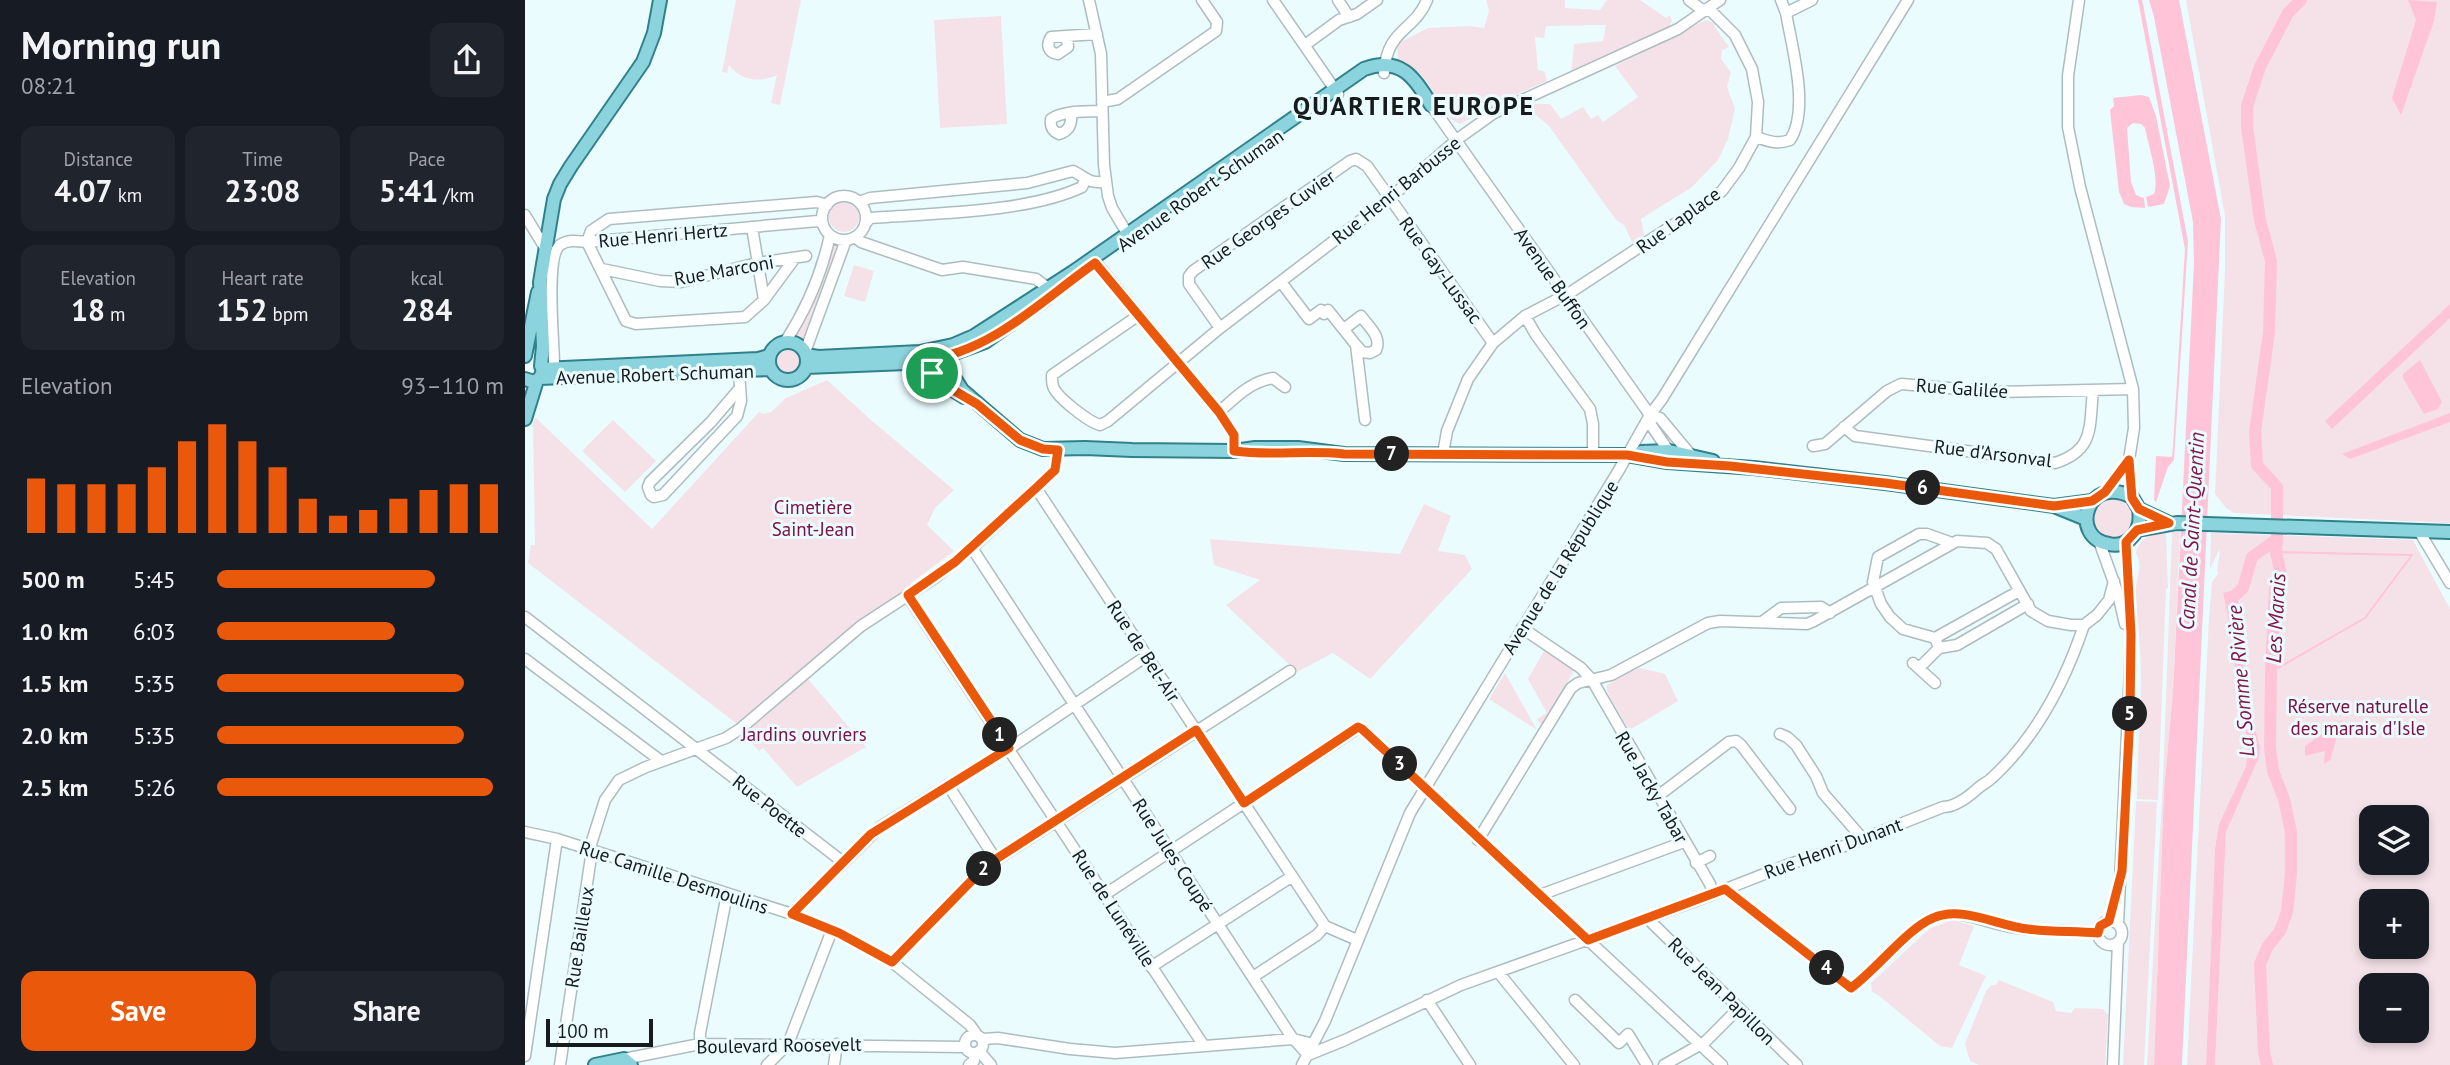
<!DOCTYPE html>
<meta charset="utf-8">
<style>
body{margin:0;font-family:"PT Sans",sans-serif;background:#20242c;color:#f1f3f6;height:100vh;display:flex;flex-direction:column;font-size:26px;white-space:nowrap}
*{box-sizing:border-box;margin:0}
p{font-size:23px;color:#9ea1a6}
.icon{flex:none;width:38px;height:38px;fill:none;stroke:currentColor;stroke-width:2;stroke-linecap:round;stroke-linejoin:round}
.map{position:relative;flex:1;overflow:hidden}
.details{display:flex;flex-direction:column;background:#171b24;width:525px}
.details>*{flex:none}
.tools{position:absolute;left:1834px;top:805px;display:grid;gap:14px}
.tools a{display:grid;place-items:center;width:70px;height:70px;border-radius:14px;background:#171b24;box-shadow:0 4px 10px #0003;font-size:35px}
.scale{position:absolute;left:21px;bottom:18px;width:107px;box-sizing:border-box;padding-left:7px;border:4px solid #161c1d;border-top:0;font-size:19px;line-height:24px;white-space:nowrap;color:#161c1d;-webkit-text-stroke:5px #ebfcff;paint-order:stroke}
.pin{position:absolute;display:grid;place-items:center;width:60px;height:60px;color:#fff;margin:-30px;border:4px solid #fff;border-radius:50%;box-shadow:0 2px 7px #0007}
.km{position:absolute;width:35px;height:35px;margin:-18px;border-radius:50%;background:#222;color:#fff;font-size:19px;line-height:35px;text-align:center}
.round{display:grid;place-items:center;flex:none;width:74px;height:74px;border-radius:14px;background:#20242c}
.headline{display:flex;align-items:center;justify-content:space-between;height:119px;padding:0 21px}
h1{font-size:38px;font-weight:600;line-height:52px}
.metrics{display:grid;grid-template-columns:repeat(3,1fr);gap:10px;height:119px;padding:7px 21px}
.metrics div{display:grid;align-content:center;border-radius:14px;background:#20242c;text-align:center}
.metrics b{font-size:30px;font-weight:600}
.metrics small{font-size:19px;font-weight:400}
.metrics p{font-size:19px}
.chart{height:196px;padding:14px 21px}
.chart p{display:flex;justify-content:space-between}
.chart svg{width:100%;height:126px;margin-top:7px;stroke:#ea580c;stroke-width:6}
.action{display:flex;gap:14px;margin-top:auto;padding:14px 21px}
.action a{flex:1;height:80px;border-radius:14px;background:#ea580c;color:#fff;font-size:28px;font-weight:600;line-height:80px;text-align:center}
.action a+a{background:#20242c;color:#f1f3f6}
ul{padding:0 21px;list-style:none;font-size:23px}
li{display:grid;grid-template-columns:112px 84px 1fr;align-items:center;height:52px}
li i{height:18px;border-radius:9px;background:#ea580c}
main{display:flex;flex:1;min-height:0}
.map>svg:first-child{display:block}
.green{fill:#f5e2e8;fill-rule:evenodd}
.water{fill:#ffc4d8}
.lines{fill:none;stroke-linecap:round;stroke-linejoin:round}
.stream{stroke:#ffc4d8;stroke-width:2}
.river{stroke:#ffc4d8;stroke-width:12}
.minor-casing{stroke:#adbdbf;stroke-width:13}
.major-casing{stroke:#31818c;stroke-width:16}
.minor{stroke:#fff;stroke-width:10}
.major{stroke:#8cd4dd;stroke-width:12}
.route-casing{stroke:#fff;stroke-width:14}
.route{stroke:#ea580c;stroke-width:9}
.labels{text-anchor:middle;stroke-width:6;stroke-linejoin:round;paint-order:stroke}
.street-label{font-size:19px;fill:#161c1d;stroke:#ebfcff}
.park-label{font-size:19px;fill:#801049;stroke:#ebfcff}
.water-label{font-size:21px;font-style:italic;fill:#84164d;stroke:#ebfcff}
.district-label{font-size:26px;font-weight:bold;letter-spacing:2px;fill:#161c1d;stroke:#ebfcff}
</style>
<main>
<section class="details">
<div class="headline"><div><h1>Morning run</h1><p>08:21</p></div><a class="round"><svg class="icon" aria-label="share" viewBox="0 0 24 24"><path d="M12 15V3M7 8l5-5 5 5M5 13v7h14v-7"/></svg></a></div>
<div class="metrics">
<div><p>Distance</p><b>4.07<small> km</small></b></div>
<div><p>Time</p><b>23:08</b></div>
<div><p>Pace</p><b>5:41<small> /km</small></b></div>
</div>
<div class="metrics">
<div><p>Elevation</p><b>18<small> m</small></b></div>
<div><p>Heart rate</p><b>152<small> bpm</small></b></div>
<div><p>kcal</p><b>284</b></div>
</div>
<div class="chart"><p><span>Elevation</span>93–110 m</p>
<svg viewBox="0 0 160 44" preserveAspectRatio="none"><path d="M5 44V25M15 44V27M25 44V27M35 44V27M45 44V21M55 44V12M65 44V6M75 44V12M85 44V21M95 44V32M105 44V38M115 44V36M125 44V32M135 44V29M145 44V27M155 44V27"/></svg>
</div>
<ul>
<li><b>500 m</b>5:45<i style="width:76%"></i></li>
<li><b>1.0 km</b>6:03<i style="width:62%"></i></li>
<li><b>1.5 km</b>5:35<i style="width:86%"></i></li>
<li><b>2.0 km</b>5:35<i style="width:86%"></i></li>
<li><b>2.5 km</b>5:26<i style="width:96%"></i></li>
</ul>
<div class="action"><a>Save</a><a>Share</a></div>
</section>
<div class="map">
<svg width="1925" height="1065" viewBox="0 0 1925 1065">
<rect width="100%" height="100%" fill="#ebfcff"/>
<path class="green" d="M 211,0 L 276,0 L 255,105 L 246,103 L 252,75 C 234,83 216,81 204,65 L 202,73 L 197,72 Z
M 961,0 L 1040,0 L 1040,8 L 1075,10 L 1082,0 L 1115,0 L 1141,18 L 1145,15 L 1147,21 L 1143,29 L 1046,74 L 1049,44 L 1078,41 L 1081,25 L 1021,26 L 1019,38 L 1010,37 L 1013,70 L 1020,72 L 1022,81 L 985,97 L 935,124 C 915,116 911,91 897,76 C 891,70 881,64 873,60 L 872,44 L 903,28 L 945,26 L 959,28 L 964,11 Z
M 1661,0 L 1925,0 L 1925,523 L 1709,513 L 1701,508 L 1690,494 L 1700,269 L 1700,216 Z
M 476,16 L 482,124 L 415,128 L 409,20 Z
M 1181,20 L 1191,24 L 1189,26 L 1204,47 L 1197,50 L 1196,59 L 1206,72 L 1202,87 L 1210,109 L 1203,139 L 1193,160 L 1167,187 L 1116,219 L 1120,240 L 1109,246 L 1099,225 L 1091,220 L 1024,126 L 1006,111 L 1006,104 L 1025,104 L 1036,119 L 1058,107 L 1066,119 L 1073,115 L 1078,122 L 1113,97 L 1090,66 Z
M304 217a15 15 0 1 1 30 0a15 15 0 1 1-30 0Z
M 308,245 L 312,245 C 304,278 292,310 278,341 L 267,337 L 297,278 Z
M 329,265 L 349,271 L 340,302 L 319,296 Z
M248 361a14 14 0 1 1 28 0a14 14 0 1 1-28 0Z
M 302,380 L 346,420 L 429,490 L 410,508 L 402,525 L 429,551 L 386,583 L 386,586 L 331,623 L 212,724 L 3,563 L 6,545 L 10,545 L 8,422 L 11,418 L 127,529 L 234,412 L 238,414 L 246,412 L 261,398 Z
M 88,420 L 131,461 L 100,492 L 57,451 Z
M1567 517a21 21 0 1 1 42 0a21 21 0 1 1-42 0Z
M 899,504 L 926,516 L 913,551 L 940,555 L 947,569 L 845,679 L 808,653 L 772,672 L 701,605 L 735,580 L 689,565 L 685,539 L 875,554 Z
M 1641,532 L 1643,588 L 1641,589 L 1633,800 L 1612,799 C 1612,757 1616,716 1616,674 C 1616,647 1612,621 1611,594 C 1610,578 1619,568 1611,553 C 1614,539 1626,532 1641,532 Z
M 1647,532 L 1655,532 L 1648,692 L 1639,790 L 1629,1065 L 1622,1065 L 1638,781 Z
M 1686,533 L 1888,540 L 1925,609 L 1925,1065 L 1690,1065 L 1701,832 L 1735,747 L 1722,696 L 1712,598 L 1698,593 L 1707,638 L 1715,712 L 1723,742 L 1721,766 L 1694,824 L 1690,847 L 1681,1065 L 1662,1065 L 1684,617 L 1687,582 L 1693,574 C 1691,565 1696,557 1694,550 L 1685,569 ZM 1846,817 L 1892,817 L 1892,863 L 1846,863 ZM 1846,901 L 1892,901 L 1892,947 L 1846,947 ZM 1846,985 L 1892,985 L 1892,1031 L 1846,1031 Z
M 1020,649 L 1048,667 L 1048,673 L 1017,726 L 1012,719 L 1022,713 L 1003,679 Z
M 1115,668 L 1140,674 L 1153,701 L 1108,728 L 1103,728 L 1084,696 L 1081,686 L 1104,672 Z
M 980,673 L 1012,730 L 964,699 Z
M 283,679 L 341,747 L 272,787 L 238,748 L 234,751 L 218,734 Z
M 1611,801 L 1632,802 L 1619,1065 L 1598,1065 Z
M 1427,920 L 1449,926 L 1434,965 L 1461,976 L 1427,1048 L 1415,1046 L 1353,995 L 1347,992 L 1346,983 L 1404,929 Z
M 1474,980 L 1528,1002 L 1531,1011 L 1546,1013 L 1550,1008 L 1578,1009 L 1583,1015 L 1580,1065 L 1454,1065 L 1445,1061 L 1440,1044 L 1461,991 L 1466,985 L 1471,985 Z"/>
<path class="water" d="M 1613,0 L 1617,0 L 1618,4 L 1663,241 L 1649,460 L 1643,467 L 1631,502 L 1629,500 L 1631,456 L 1647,457 L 1648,446 L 1660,249 Z
M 1624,0 L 1654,0 L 1696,219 L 1657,1065 L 1629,1065 L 1639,790 L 1648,692 L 1669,263 L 1668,222 L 1629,17 Z
M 1883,0 L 1912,2 L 1909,21 L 1876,115 L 1867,98 L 1891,20 Z
M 1616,95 L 1624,97 L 1631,116 L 1645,186 L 1639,204 L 1623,207 L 1621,197 L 1629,194 C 1635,179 1623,144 1620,128 L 1616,124 L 1608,123 L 1602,128 L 1606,182 L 1611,195 L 1619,198 L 1620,208 L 1606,207 L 1599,204 L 1594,192 L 1585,110 L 1589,106 L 1588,98 Z
M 1925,304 L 1925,318 L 1807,429 L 1800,421 Z
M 1895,360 L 1917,402 L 1913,409 L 1899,414 L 1878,378 L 1878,374 Z
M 1925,413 L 1925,422 L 1825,459 L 1817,454 Z
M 1705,591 L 1712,598 L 1722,696 L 1735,747 L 1734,757 L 1701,832 L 1690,1065 L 1681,1065 L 1690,848 L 1694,824 L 1721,766 L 1723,742 L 1712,693 L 1707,638 L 1698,593 Z
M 1817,720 L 1805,760 L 1799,764 L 1800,751 L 1780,756 L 1780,746 Z"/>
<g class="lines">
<path class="stream" d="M 1746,672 L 1840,618 L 1887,555 L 1751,552"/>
<path class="river" d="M 1708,609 L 1707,598 L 1718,588 L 1727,557 L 1752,539 L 1752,487 L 1732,465 L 1730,432 L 1744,332 L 1746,261 L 1735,220 L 1722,127 L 1722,106 L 1735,67 L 1763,13 L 1776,0
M 1742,1065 L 1739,1053 L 1735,964 L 1743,946 L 1755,931 L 1762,912 L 1766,874 L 1766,832 L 1759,799 L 1748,771 L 1745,747 L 1746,672 L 1750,589 L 1755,571 L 1751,552 L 1752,539"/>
<g class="minor-casing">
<path id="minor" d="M 564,0 L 576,54 L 579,165 L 583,196 L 587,208 L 606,240
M 748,0 L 813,94
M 813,0 L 824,17
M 1554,0 L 1543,76 L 1543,127 L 1555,187 L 1608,389 L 1609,428 L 1604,460 L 1607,497
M 1261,13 L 1287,0
M 542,36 L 543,47 L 533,54 C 523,53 521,45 526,37 L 572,34
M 780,45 L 814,20 L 832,14 L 852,0
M 859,73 C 862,28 889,32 902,0
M 577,102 L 593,99 L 691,31 L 692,22 L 677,0
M 906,105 L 1125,415 L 1126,425 L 1147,456
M 546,114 C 547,124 544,131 534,134 C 527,131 525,127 526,119 C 539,110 562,112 577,111
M 1231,137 C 1243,141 1252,145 1265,140 C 1285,110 1267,48 1261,13 L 1256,0
M297 218a22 22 0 1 1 44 0a22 22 0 1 1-44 0Z
M 334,202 L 345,198 L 502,183 L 548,171 C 564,179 561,183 581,182
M 0,215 L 20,248
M 298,224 L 293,221 L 62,242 L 66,231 L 84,219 L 292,202 L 302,205
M 340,224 L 345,218 C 407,213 502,213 557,187 L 560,180
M 227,227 L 239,300
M 330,237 L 336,242 L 417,270 L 438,267 L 511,279 L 523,288
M 567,258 L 694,412 L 709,435 L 709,451
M 77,269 L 135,281 L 156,282 L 232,263 L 281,256
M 756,282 L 784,319 L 796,310 L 799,314 L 803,310 L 831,345 L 840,420
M 614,315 L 527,375 C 527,378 527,383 528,386 C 531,397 564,422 575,425 L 583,421 L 695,328 L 865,198 L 934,138 L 969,113 L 1153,29 L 1195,0
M 1000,316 L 1011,335 L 1065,409 L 1068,424 L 1068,455
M 695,328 L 664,284 L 664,276 L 668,271 L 825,161 L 831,159 L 842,166 L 968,343
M 819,329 L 836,316 C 844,327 857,337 851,350 L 845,353 L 837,352 L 832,346
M 260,342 C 281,310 297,272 305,235
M 280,352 L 321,240
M 29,364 C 29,342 20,257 35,245 C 43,239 53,241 62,242 L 101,321 L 111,324 L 220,317 L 239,300 L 270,258
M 214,371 L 216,401 L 212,416 L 138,495 L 129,497 L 126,495 L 123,487 L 125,482 L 186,422 L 215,388
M 694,412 C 711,397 725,382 748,378 L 760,387
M 1125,415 L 1135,418 L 1165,454
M 1319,427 L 1330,436 L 1530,463 C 1570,450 1564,427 1568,391
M 1288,446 L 1300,444 L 1362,391 L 1376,384 L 1470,392 L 1608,389
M 918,454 L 922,431 L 943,379 L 968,343 L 1000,316 L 1046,292 L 1168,212 L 1197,191 L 1214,168 L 1231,137 L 1233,102 L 1227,69 L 1210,35 L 1186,11 L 1176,9 L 1164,0
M 511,488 L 800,926 L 832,940
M 1580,492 L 1604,460
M 1894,531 L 1925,583
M 1574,541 L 1593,594 L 1600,624
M 447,548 L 766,1036 L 783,1055
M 1494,591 L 1410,638 L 1414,648 L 1432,645 L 1503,604
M 382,595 L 679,1046
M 0,617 L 318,862
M 1237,622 L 1256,608 L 1296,607 L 1305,613
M 997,628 L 1056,668 L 1067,680 L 1185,884 L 1188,894
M 1410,638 L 1378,629 L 1365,617 L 1356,604 L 1348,582 L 1353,557 L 1394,534 L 1402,534 L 1427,543
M 0,659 L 136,761
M 1388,663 L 1410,683
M 1394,668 L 1414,648
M 1255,734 L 1262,737 L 1271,745 L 1291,776 L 1298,793 L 1337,838
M 423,785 L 471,860
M 1133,796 L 1204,742 L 1211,741 L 1216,745 L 1265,809
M 0,832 L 32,839 L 267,914 L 314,933 L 367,962 L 445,1025 L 452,1035
M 953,840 L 1046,688 L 1053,683 L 1086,675 L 1183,623 L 1195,621 L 1282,624 L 1289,621 L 1432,541 L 1462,543 L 1471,549 L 1506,611 L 1523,621 L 1546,625 L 1559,625 L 1572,615 L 1584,600 L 1589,581
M 1171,863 L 1185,856
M 1200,889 L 1326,988 C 1352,970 1383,929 1408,918 C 1434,907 1461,923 1486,927 C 1515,932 1544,930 1573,933
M 579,895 L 833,728 L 837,729 L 1197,1065
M 1015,895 L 1159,842
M 267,914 L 355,827 L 488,746 L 623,655
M 1122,918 L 1272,1065
M1573 933a12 12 0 1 1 24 0a12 12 0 1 1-24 0Z
M 1593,924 L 1605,670 L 1606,634 L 1601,542
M 367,962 L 456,871 L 471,860 L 765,671
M 626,967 L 766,877
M 973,972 L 1049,1065
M 728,977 L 792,935 L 800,926
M 902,1000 L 945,1065
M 1050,1000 L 1094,1043 L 1103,1034 L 1122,1065
M440 1044a9 9 0 1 1 18 0a9 9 0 1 1-18 0Z
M 457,1039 L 473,1038 L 545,1049 L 590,1053 L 768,1039 L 788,1044
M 175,1044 L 175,1033 L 202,894
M 454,1051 L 466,1065
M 783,1055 L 820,1040 L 936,985 L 1168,902 L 1262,865 L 1325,844 L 1418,807 C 1430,807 1443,797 1451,790 C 1456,785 1463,782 1468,777 C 1513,735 1540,682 1559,625
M 0,1056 L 32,839
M 99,1059 L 175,1044 L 440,1047
M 35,1065 L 67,850 L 66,844 L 80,800 L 94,780 L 121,767 L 201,738 L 215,729 L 336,626 L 411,577 L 447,548 L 530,470 L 533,450
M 242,1065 L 263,1044 L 307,930
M 309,1065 L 312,1044
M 444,1065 L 449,1061 L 449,1053
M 777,1065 L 800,1021 L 885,813 L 1094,470 L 1125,415 L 1137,399 L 1383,0
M 1139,1065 L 1180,1042 L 1214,1008
M 1588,1065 L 1593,942"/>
</g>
<g class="major-casing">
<path id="major" d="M244 361a19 19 0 1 1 38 0a19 19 0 1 1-38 0Z
M 427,354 L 460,342 L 522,298
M 281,355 L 293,357 L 395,352 L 428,345 L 449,336 L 548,272 L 839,69 C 875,56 890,77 906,105
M 0,356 L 13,292
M 16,366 L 18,346 L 15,282 L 29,199 L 35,184 L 46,166 L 118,62 L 129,33 L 135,0
M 281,367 L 382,363 L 406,359
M 17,369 L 233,359 L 244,356
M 397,369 L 406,373 L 418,384 L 439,397
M 404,372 L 401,357 L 418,348 L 427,374 L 437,390 L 495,440 L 518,449 L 560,448 L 607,450 L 709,451 L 730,448 L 773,448 L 819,454 L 1102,455 L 1142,462 L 1229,468 L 1360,483 L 1529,506 L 1561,519
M 15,378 L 246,369
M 0,379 L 9,382 L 15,378 L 17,373
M 0,419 L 12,380
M 1116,452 L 1144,451 L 1188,461
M 1529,506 L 1567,501
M 1614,509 C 1616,521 1614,531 1605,539 C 1599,544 1592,546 1584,544 C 1544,538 1561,473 1607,497 L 1614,509 L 1644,523
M 1613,530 L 1652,523 L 1925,532
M 70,1065 L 99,1059 L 106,1065"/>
</g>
<use href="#minor" class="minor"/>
<use href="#major" class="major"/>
</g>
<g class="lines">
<g class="route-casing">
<path id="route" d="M 570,263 L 694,412 L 709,435 L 709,451 C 746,456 782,450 819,454 L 1102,455 L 1142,462 L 1205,466 L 1360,483 L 1529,506 L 1567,501 L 1580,492 L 1604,460 L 1607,498 L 1614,509 L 1644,523 L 1612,530 L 1601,542 L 1606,634 L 1605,715 L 1597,871 L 1584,921 L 1575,926 L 1573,933 C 1549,931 1526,932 1503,929 C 1473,926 1437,905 1408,918 C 1383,928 1351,970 1326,988 L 1200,889 L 1063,940 L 837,729 L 833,727 L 719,803 L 671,730 L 471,859 L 456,871 L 367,962 L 314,933 L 267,914 L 346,834 L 484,748 L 383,595 L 430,562 L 511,488 L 530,470 L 533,450 L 518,449 L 495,440 L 452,404 L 418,384 L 404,372 L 400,360 C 467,352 517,300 570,263 Z"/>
</g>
<use href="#route" class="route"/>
</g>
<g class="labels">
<g class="street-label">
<text transform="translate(675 190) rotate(-35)" y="7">Avenue Robert Schuman</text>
<text transform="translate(871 190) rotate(-39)" y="7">Rue Henri Barbusse</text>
<text transform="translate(743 219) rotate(-35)" y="7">Rue Georges Cuvier</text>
<text transform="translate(1153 220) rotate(-36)" y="7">Rue Laplace</text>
<text transform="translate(138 235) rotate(-5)" y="7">Rue Henri Hertz</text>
<text transform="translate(199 270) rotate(-10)" y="7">Rue Marconi</text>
<text transform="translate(916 270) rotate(54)" y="7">Rue Gay-Lussac</text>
<text transform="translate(1028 278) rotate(55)" y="7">Avenue Buffon</text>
<text transform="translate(130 374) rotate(-2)" y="7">Avenue Robert Schuman</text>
<text transform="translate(1437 388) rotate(4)" y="7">Rue Galilée</text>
<text transform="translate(1468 453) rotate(7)" y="7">Rue d'Arsonval</text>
<text transform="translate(1035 567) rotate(-58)" y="7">Avenue de la République</text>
<text transform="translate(619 651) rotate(57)" y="7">Rue de Bel-Air</text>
<text transform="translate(1127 787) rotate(60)" y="7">Rue Jacky Tabar</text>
<text transform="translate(245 806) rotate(38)" y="7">Rue Poette</text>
<text transform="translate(1308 848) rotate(-20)" y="7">Rue Henri Dunant</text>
<text transform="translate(648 855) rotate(57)" y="7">Rue Jules Coupé</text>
<text transform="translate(149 877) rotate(18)" y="7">Rue Camille Desmoulins</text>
<text transform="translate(589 908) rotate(57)" y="7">Rue de Lunéville</text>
<text transform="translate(54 937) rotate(-81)" y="7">Rue Bailleux</text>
<text transform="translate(1197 991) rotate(45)" y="7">Rue Jean Papillon</text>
<text transform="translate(254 1045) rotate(-1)" y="7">Boulevard Roosevelt</text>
</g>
<g class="park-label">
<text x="288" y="514">Cimetière<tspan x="288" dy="22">Saint-Jean</tspan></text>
<text x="1833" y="713">Réserve naturelle<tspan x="1833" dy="22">des marais d'Isle</tspan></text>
<text x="279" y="741">Jardins ouvriers</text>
</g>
<g class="water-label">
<text transform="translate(1667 531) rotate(-87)" y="7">Canal de Saint-Quentin</text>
<text transform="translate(1751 618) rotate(-87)" y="7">Les Marais</text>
<text transform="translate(1716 681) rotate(-95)" y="7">La Somme Rivière</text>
</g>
<g class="district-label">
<text x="889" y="115">QUARTIER EUROPE</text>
</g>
</g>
</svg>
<div class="tools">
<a><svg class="icon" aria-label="layers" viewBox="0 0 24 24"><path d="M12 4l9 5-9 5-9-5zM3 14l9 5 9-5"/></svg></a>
<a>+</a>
<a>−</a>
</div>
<div class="scale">100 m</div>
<div class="pin" style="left:407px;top:373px;background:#1e9e55"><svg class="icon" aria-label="arrive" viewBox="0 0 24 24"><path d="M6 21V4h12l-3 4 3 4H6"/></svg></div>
<b class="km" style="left:475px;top:735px">1</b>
<b class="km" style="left:459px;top:869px">2</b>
<b class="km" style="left:875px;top:764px">3</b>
<b class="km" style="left:1302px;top:968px">4</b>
<b class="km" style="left:1605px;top:714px">5</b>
<b class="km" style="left:1398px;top:488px">6</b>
<b class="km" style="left:867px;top:454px">7</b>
</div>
</main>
